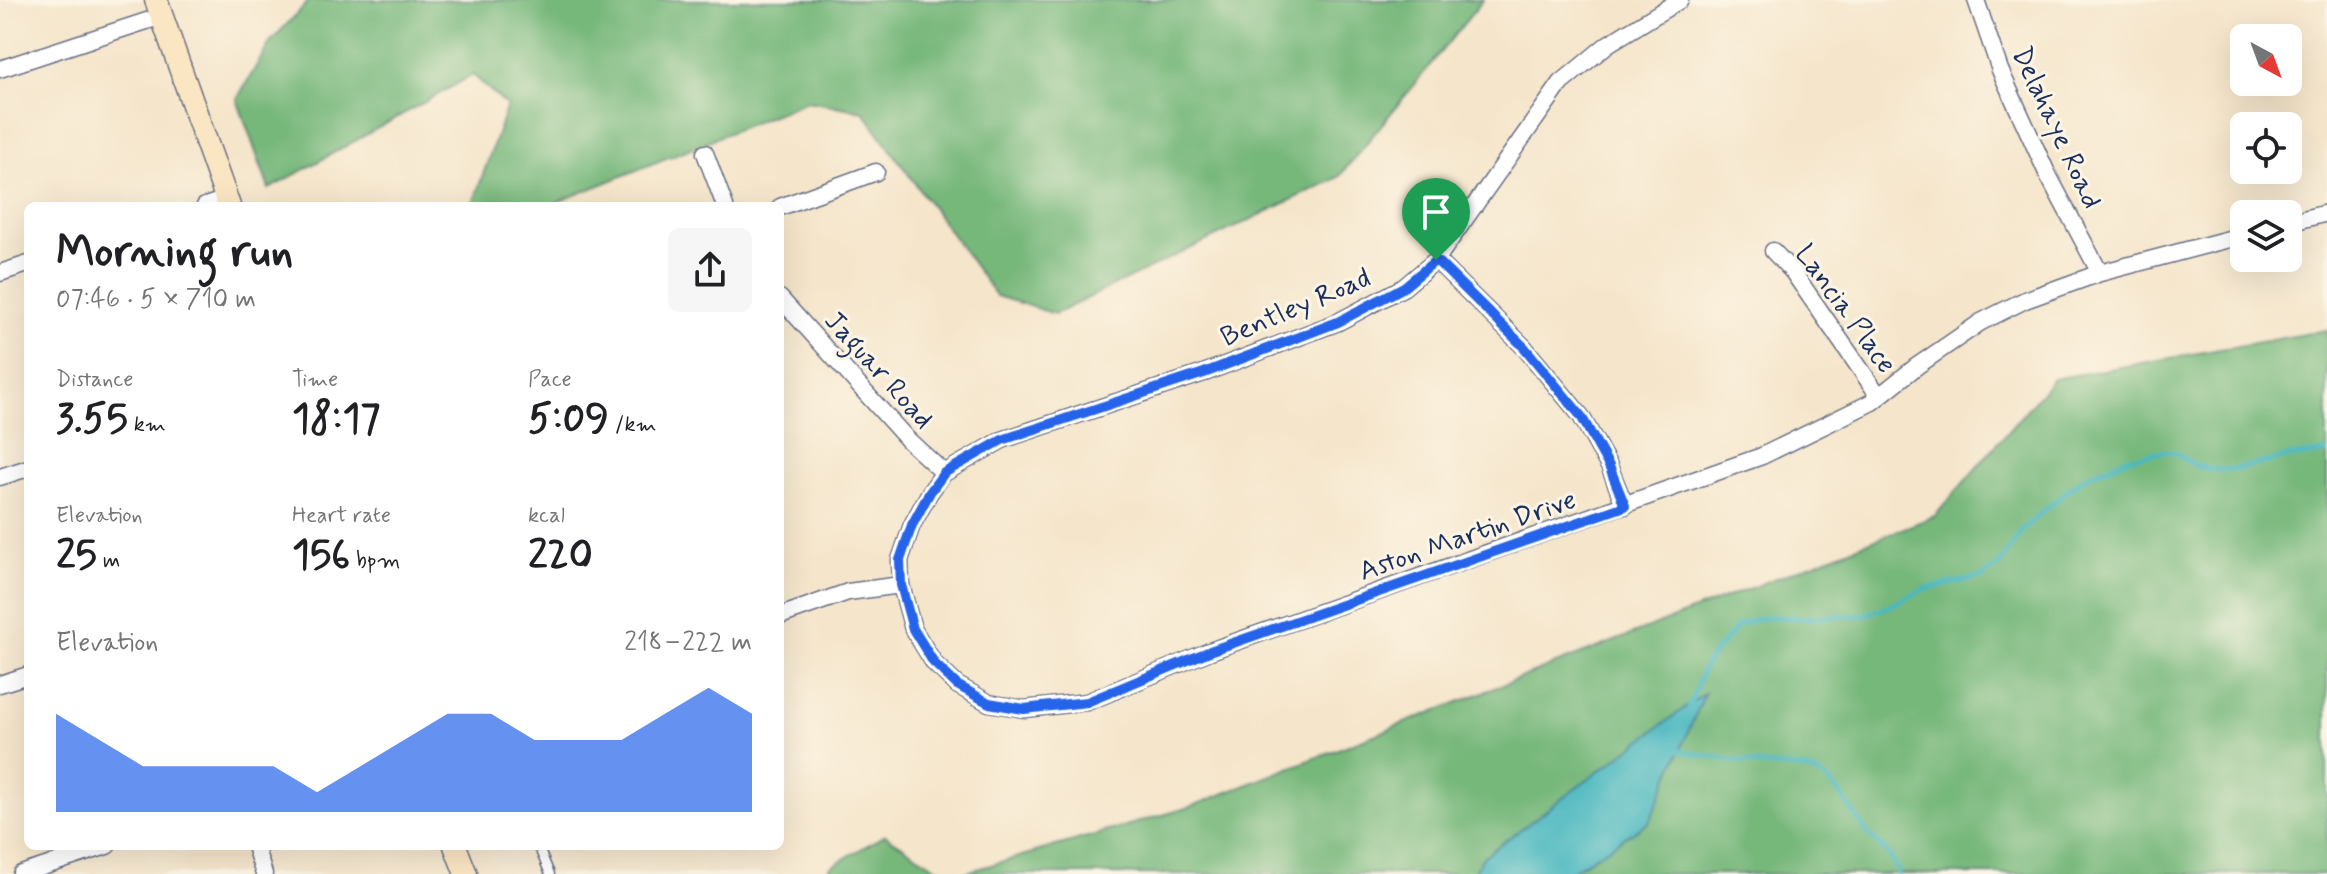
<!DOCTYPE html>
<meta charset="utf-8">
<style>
body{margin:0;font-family:Mynerve,sans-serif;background:#f6f6f6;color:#202124;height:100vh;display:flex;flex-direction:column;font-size:30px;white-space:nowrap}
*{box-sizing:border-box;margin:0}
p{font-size:26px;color:#757577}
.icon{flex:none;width:44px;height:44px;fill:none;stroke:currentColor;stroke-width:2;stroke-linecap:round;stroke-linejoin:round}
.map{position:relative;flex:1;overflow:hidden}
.side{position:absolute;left:24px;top:202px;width:760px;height:648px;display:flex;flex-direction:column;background:#fff;border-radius:12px;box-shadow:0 8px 32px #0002}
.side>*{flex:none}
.needle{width:52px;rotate:139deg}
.buttons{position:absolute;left:2230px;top:24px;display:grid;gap:16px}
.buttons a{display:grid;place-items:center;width:72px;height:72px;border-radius:12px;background:#fff;box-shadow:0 8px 32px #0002;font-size:40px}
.pin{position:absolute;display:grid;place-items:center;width:68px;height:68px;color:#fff;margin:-82px -34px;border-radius:50% 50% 50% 0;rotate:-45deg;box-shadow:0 0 8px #0007}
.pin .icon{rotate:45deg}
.round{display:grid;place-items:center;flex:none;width:84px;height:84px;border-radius:12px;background:#f6f6f6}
.summary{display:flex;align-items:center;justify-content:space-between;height:136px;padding:0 32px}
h1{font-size:44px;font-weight:700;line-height:60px}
.figures{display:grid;grid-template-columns:repeat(3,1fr);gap:12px;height:136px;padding:8px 32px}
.figures div{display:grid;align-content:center}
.figures b{font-size:40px;font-weight:700}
.figures small{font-size:22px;font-weight:400}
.figures p{font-size:22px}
.chart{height:224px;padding:16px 32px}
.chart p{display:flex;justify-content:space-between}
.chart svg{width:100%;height:144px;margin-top:8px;fill:#2563eb;opacity:.7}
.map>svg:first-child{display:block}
.forest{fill:#76b77a;stroke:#48736c;stroke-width:2}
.water{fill:#49b8c0;stroke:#32748f;stroke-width:2}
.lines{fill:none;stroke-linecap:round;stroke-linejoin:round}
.stream{stroke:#49b8c0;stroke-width:5}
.service-casing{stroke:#676f84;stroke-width:11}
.minor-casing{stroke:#676f84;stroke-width:19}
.secondary-casing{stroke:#676f84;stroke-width:25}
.service{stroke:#fff;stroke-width:8}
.minor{stroke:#fff;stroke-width:16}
.secondary{stroke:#fbe6c3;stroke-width:22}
.route-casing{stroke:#fff;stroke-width:16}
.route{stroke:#2563eb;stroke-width:10}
.labels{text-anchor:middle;stroke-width:6;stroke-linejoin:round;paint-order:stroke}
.street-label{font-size:28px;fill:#1b2f5e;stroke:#fcf5e5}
</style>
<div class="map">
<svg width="2327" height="874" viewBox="0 0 2327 874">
<rect width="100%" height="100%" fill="#fcf5e5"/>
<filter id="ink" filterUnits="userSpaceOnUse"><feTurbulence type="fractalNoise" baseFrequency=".0125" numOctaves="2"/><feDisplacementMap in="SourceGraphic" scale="16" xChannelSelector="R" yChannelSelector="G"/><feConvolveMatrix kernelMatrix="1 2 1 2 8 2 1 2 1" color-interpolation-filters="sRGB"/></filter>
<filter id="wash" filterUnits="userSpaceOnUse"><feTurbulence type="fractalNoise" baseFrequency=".006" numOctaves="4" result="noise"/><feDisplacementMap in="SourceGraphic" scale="32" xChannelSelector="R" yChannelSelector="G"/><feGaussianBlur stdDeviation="1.8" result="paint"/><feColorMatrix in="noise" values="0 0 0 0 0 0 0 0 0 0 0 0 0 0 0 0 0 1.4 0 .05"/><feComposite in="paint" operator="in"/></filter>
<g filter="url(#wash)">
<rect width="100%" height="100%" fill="#f5e5ca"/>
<path class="forest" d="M 310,0 L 1483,0 L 1339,177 L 1055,314 L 996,296 L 863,111 L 807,101 L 548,206 L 472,206 L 507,106 L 473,75 L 269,189 L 237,99 L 271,41 Z
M 2327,330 L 2327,874 L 1567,874 L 1649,822 L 1703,695 L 1483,857 L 1473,874 L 960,874 L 1187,808 L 1935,516 L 2053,379 Z
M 885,835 L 947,874 L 831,874 L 830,867 Z"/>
<path class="water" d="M 1705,693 L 1649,822 L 1567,874 L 1473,874 L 1483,857 Z"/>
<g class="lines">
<path class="stream" d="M 1689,707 L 1703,669 L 1713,654 L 1739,625 L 1757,619 L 1774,617 L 1804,618 L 1864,615 L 1890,606 L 1925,589 L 1982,577 L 2001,563 L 2021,531 L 2060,497 L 2082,479 L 2114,464 L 2127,458 L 2167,451 L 2176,453 L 2194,465 L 2210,470 L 2237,469 L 2284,458 L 2327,452
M 1677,750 C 1703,755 1729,760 1756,764 C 1778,768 1803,764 1823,777 C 1842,790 1851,812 1865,830 C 1876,844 1895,856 1898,874"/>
</g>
</g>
<g filter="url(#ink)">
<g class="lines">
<g class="service-casing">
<path id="service" d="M 538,846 L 550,874"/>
</g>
<g class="minor-casing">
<path id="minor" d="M 1680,0 L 1608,44 L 1561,83 L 1436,260 L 1404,287 L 1338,322 L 1204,373 L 1002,440 L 944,473 L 930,492 L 912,525 L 900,560 L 901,585 L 913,629 L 934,663 L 957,685 L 989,703 L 1024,709 L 1087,702 L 1210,651 L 1762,456 L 1872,402 L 1917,366 L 1981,322 L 2025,300 L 2100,273 L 2244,235
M 1976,0 L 2000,70 L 2047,173 L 2100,273
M 0,69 L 162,16
M 705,153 L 725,206
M 205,206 L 226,199
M 780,207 L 876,172
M 2288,223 L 2327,213
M 1773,251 L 1793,272 L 1879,396
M 1436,260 L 1524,347 L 1581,416 L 1609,466 L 1625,506
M 0,273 L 28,264
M 780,298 L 908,440 L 944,473
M 0,477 L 28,468
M 780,616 L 848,592 L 901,585
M 0,684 L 28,675
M 255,846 L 264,874
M 21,874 L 107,846"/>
</g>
<g class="secondary-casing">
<path id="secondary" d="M 156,0 L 229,206
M 455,846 L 466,874"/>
</g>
<use href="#service" class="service"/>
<use href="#minor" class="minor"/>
<use href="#secondary" class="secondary"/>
</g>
</g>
<g class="lines" filter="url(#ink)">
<g class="route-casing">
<path id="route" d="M 1436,260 L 1524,347 L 1581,416 L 1609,466 L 1625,506 L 1210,651 L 1087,702 L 1024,709 L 989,703 L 957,685 L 934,663 L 913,629 L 901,585 L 900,560 L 912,525 L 930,492 L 944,473 L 1002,440 L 1204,373 L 1338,322 L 1404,287 Z"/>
</g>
<use href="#route" class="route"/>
</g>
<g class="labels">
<g class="street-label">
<text transform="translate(2058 127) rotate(65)" y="10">Delahaye Road</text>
<text transform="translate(1295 306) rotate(-23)" y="10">Bentley Road</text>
<text transform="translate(1847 308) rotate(54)" y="10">Lancia Place</text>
<text transform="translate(880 369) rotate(48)" y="10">Jaguar Road</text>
<text transform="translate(1467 534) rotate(-19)" y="10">Aston Martin Drive</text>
</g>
</g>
</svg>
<div class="buttons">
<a><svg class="needle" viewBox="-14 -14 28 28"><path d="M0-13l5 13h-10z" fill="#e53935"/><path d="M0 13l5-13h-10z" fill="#757577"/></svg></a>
<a><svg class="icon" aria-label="locate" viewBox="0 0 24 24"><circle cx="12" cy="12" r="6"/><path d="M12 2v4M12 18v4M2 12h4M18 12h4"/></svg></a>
<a><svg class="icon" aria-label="layers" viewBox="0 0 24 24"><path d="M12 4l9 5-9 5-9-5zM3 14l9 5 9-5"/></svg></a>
</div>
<div class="pin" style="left:1436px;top:260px;background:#1e9e55"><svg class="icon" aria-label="arrive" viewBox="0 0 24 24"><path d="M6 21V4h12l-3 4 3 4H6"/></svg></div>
<section class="side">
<div class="summary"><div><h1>Morning run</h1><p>07:46 · 5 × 710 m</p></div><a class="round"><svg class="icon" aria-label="share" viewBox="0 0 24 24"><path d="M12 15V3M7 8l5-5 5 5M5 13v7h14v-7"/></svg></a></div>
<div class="figures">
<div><p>Distance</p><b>3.55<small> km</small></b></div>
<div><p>Time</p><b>18:17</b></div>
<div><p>Pace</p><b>5:09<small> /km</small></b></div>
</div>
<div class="figures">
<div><p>Elevation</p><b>25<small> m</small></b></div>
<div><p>Heart rate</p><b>156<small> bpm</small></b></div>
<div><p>kcal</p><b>220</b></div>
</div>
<div class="chart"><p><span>Elevation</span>218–222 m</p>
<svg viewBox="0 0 160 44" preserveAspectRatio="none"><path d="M0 44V14L10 22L20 30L30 30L40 30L50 30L60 38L70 30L80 22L90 14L100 14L110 22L120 22L130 22L140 14L150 6L160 14V44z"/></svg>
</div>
</section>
</div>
